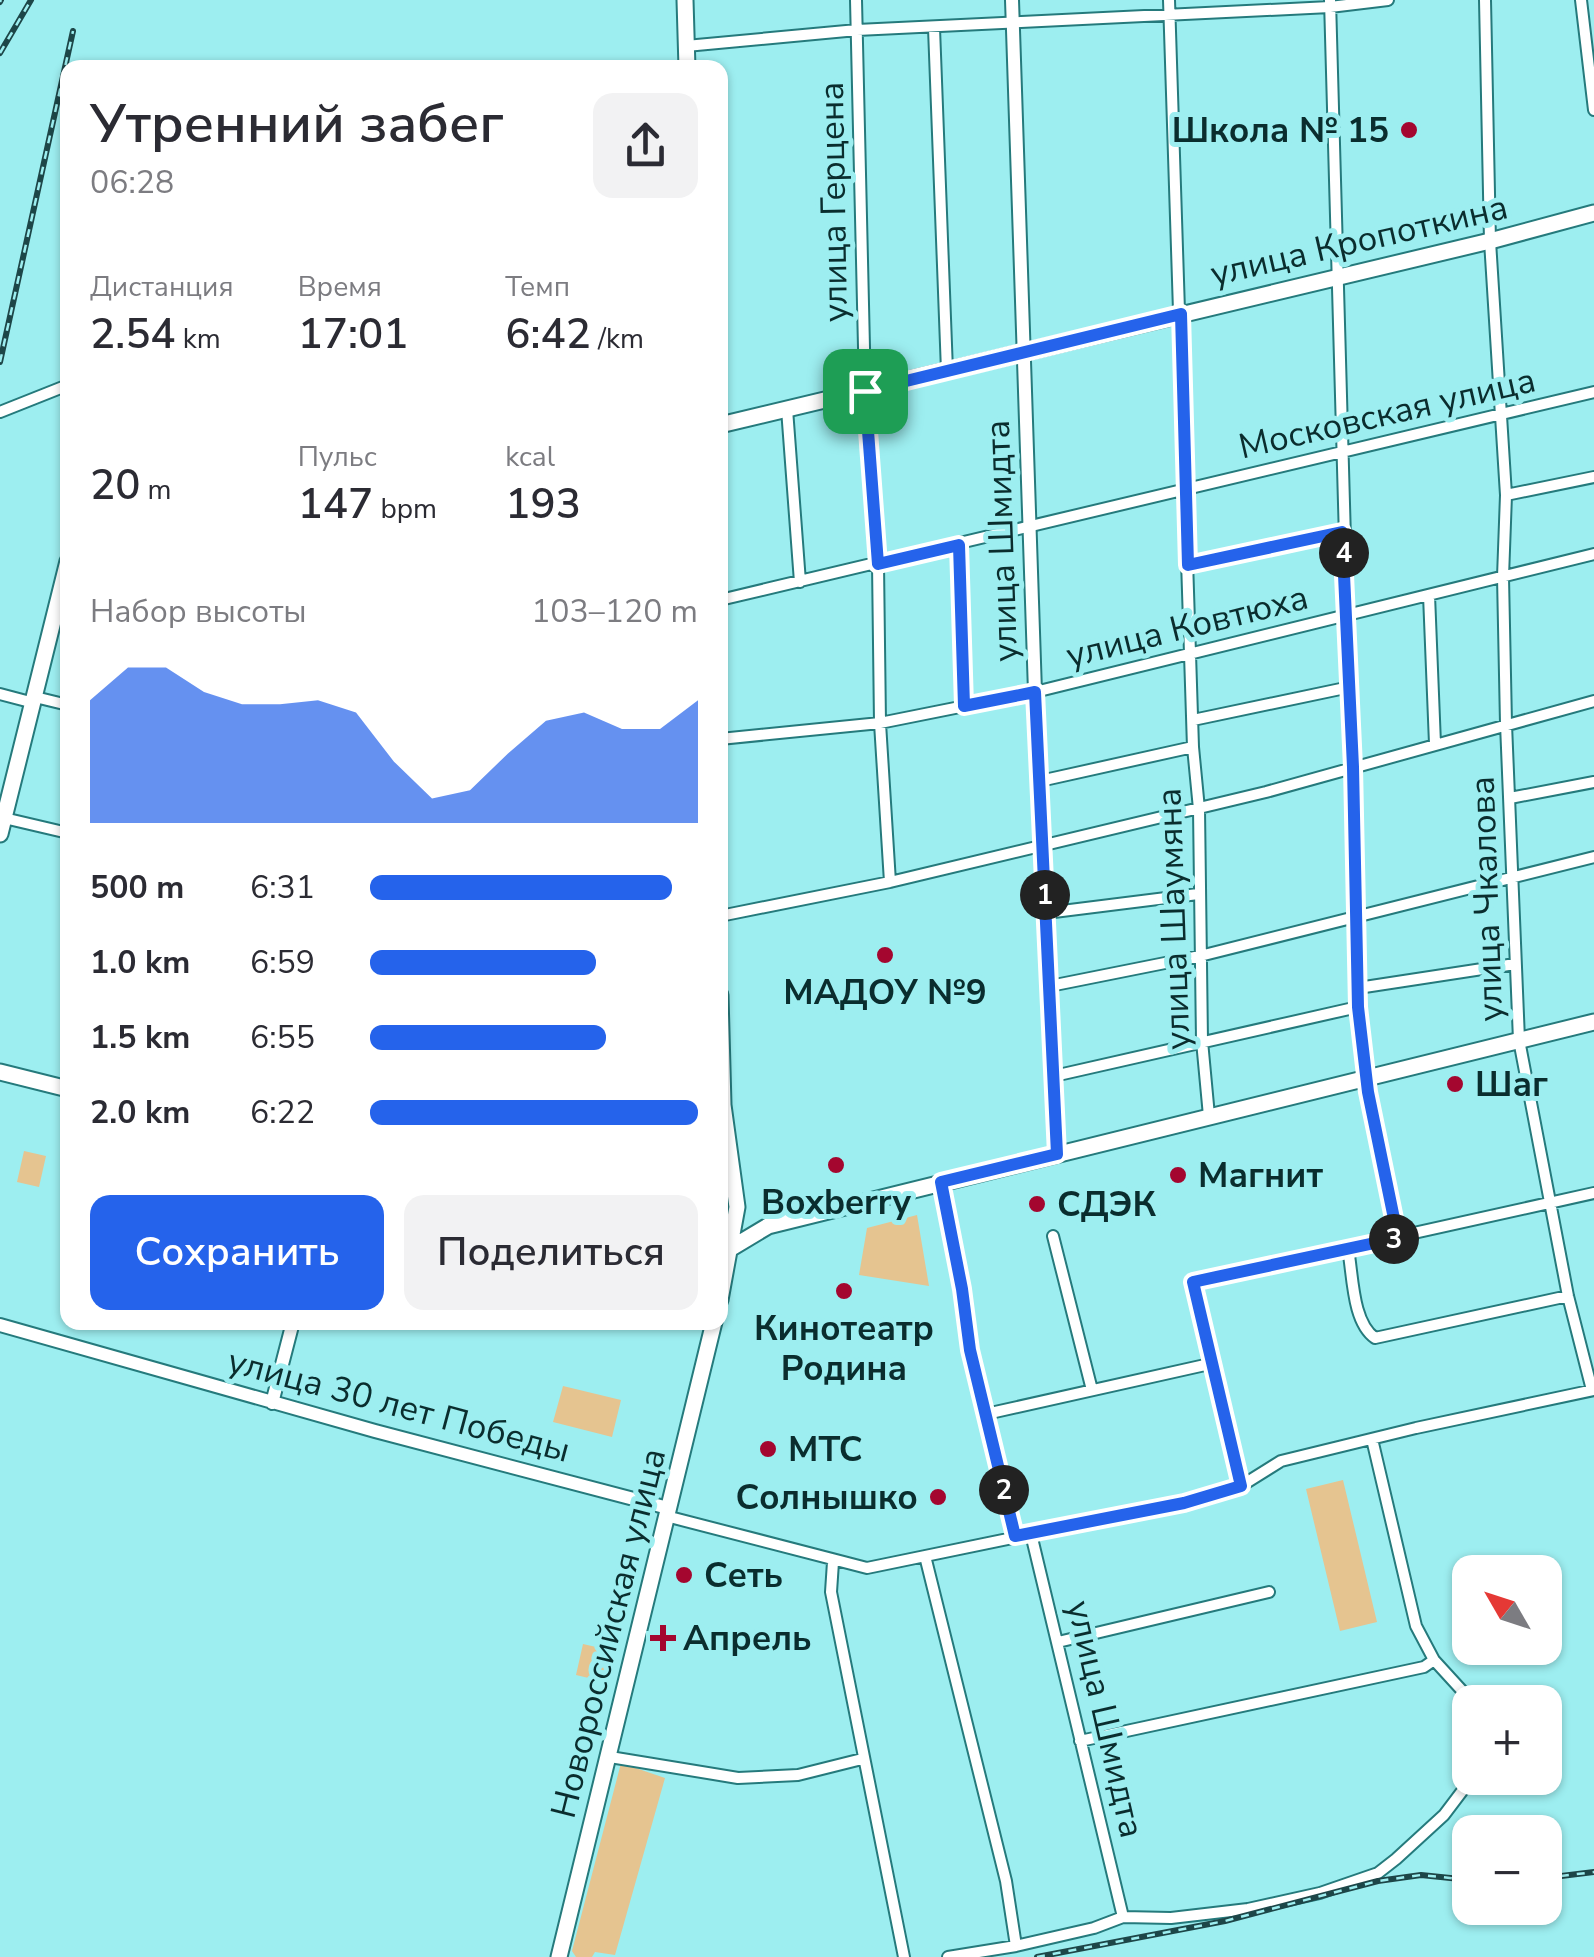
<!DOCTYPE html>
<html lang="ru">
<meta charset="utf-8">
<style>
body{margin:0;font-family:"Nunito Sans",sans-serif;background:#f2f2f3;color:#2b2b33;height:100vh;display:flex;flex-direction:column;font-size:38px;white-space:nowrap}
*{box-sizing:border-box;margin:0}
p{font-size:32px;color:#7c7c81}
.icon{flex:none;width:55px;height:55px;fill:none;stroke:currentColor;stroke-width:2;stroke-linecap:round;stroke-linejoin:round}
.map{position:relative;flex:1;overflow:hidden}
.drawer{position:absolute;left:60px;top:60px;width:668px;height:1270px;display:flex;flex-direction:column;background:#fff;border-radius:20px;box-shadow:0 2px 8px #0004}
.drawer>*{flex:none}
.needle{width:65px;rotate:309deg}
.fabs{position:absolute;left:1452px;top:1555px;display:grid;gap:20px}
.fabs a{display:grid;place-items:center;width:110px;height:110px;border-radius:20px;background:#fff;box-shadow:0 2px 8px #0004;font-size:50px}
.pin{position:absolute;display:grid;place-items:center;width:85px;height:85px;color:#fff;margin:-42px;border-radius:20px;box-shadow:0 5px 15px #0006}
.km{position:absolute;width:50px;height:50px;margin:-25px;border-radius:50%;background:#222;color:#fff;font-size:28px;line-height:50px;text-align:center}
.round{display:grid;place-items:center;flex:none;width:105px;height:105px;border-radius:20px;background:#f2f2f3}
.headline{display:flex;align-items:center;justify-content:space-between;height:170px;padding:0 30px}
h1{font-size:55px;font-weight:600;line-height:75px}
.metrics{display:grid;grid-template-columns:repeat(3,1fr);gap:15px;height:170px;padding:10px 30px}
.metrics div{display:grid;align-content:center}
.metrics b{font-size:42px;font-weight:600}
.metrics small{font-size:28px;font-weight:400}
.metrics p{font-size:28px}
.chart{height:280px;padding:20px 30px}
.chart p{display:flex;justify-content:space-between}
.chart svg{width:100%;height:180px;margin-top:10px;fill:#2563eb;opacity:.7}
.cta{display:flex;gap:20px;margin-top:auto;padding:20px 30px}
.cta a{flex:1;height:115px;border-radius:20px;background:#2563eb;color:#fff;font-size:40px;font-weight:600;line-height:115px;text-align:center}
.cta a+a{background:#f2f2f3;color:#2b2b33}
ul{padding:0 30px;list-style:none;font-size:32px}
li{display:grid;grid-template-columns:160px 120px 1fr;align-items:center;height:75px}
li i{height:25px;border-radius:12px;background:#2563eb}
.map>svg:first-child{display:block}
.green{fill:#e5c490}
.lines{fill:none;stroke-linecap:round;stroke-linejoin:round}
.minor-casing{stroke:#257a7c;stroke-width:14}
.tertiary-casing{stroke:#257a7c;stroke-width:16}
.secondary-casing{stroke:#257a7c;stroke-width:19}
.primary-casing{stroke:#257a7c;stroke-width:19}
.minor{stroke:#fff;stroke-width:10}
.tertiary{stroke:#fff;stroke-width:12}
.secondary{stroke:#fff;stroke-width:15}
.primary{stroke:#fff;stroke-width:15}
.rail-casing{stroke:#1d4648;stroke-width:6}
.rail{stroke:#9deef0;stroke-width:2.5;stroke-dasharray:8;stroke-linecap:butt}
.route-casing{stroke:#fff;stroke-width:20}
.route{stroke:#2563eb;stroke-width:12}
.poi-dot{fill:#a4062f;stroke:#9deef0;stroke-width:4}
.labels{text-anchor:middle;stroke-width:10;stroke-linejoin:round;paint-order:stroke}
.poi-label{font-size:35px;font-weight:bold;fill:#0a2d2e;stroke:#9deef0;text-anchor:start}
.street-label{font-size:35px;fill:#0a2d2e;stroke:#9deef0}
</style>
<div class="map">
<svg width="1594" height="1957" viewBox="0 0 1594 1957">
<rect width="100%" height="100%" fill="#9deef0"/>
<path class="green" d="M 24,1151 L 46,1156 L 39,1187 L 17,1182 Z
M 917,1215 L 929,1286 L 859,1275 L 867,1228 Z
M 563,1386 L 621,1400 L 612,1437 L 553,1422 Z
M 1343,1480 L 1377,1622 L 1340,1631 L 1306,1489 Z
M 583,1644 L 609,1650 L 601,1681 L 576,1675 Z
M 621,1763 L 665,1778 L 615,1955 L 595,1952 L 592,1957 L 576,1957 L 572,1951 Z"/>
<g class="lines">
<g class="minor-casing">
<path id="minor" d="M 856,0 L 865,391 L 878,564 L 880,723 L 890,882
M 1169,0 L 1193,747 L 1199,809 L 1202,1041 L 1209,1116
M 1330,0 L 1358,1007 L 1367,1092 L 1398,1238
M 1485,0 L 1490,241 L 1506,495 L 1503,577 L 1506,724 L 1519,1040 L 1568,1296 L 1592,1390
M 1581,0 L 1594,110
M 934,28 L 947,371
M 686,46 L 857,30 L 1330,7 L 1388,0
M 787,409 L 800,582
M 0,412 L 68,385
M 1506,495 L 1594,477
M 959,545 L 965,706
M 1188,565 L 1342,532
M 1429,595 L 1435,744
M 720,600 L 1594,392
M 0,694 L 34,703
M 35,697 L 68,705
M 1193,720 L 1350,687
M 720,739 L 880,723 L 1035,692 L 1594,554
M 1040,781 L 1193,747
M 1510,798 L 1594,782
M 4,818 L 68,833
M 1046,913 L 1198,894
M 720,916 L 890,882 L 1266,792 L 1594,701
M 1050,986 L 1200,956 L 1594,857
M 1358,988 L 1515,964
M 1054,1076 L 1358,1007
M 941,1182 L 963,1289 L 970,1350 L 1015,1536
M 1053,1236 L 1092,1390
M 1348,1249 C 1353,1275 1352,1322 1375,1338 L 1568,1296
M 986,1414 L 1214,1363
M 1372,1439 L 1416,1626 L 1434,1660 L 1466,1695 L 1470,1714
M 1241,1486 L 1193,1282 L 1594,1193
M 666,1516 L 867,1568 L 1183,1503 L 1241,1486 L 1281,1461 L 1416,1428 L 1594,1390
M 1031,1534 L 1123,1917
M 925,1556 L 1006,1881 L 1016,1946
M 833,1562 L 831,1592 L 904,1957
M 1058,1642 L 1269,1592
M 1080,1741 L 1424,1667 L 1434,1660
M 610,1757 L 738,1778 L 798,1775 L 862,1759
M 948,1957 L 1016,1946 L 1094,1928 L 1123,1917 L 1171,1918 L 1248,1909 L 1320,1893 L 1378,1873 L 1396,1859 L 1444,1815 L 1472,1778"/>
</g>
<g class="tertiary-casing">
<path id="tertiary" d="M 1012,0 L 1035,692 L 1057,1154
M 0,1325 L 375,1431 L 668,1508
M 272,1403 L 293,1322"/>
</g>
<g class="secondary-casing">
<path id="secondary" d="M 0,834 L 68,561
M 0,1072 L 68,1089"/>
</g>
<g class="primary-casing">
<path id="primary" d="M 685,0 L 687,68
M 720,425 L 1490,241 L 1594,213
M 720,995 L 723,1105 L 737,1207 L 720,1300
M 728,1250 L 768,1226 L 1594,1022
M 559,1957 L 714,1322"/>
</g>
<use href="#minor" class="minor"/>
<use href="#tertiary" class="tertiary"/>
<use href="#secondary" class="secondary"/>
<use href="#primary" class="primary"/>
<g class="rail-casing">
<path id="rail" d="M 0,2 L 1,0
M 0,53 L 31,0
M 0,362 L 73,31
M 1545,1878 L 1594,1872
M 1037,1957 L 1225,1921 L 1378,1881 L 1421,1875 L 1470,1880"/>
</g>
<use href="#rail" class="rail"/>
</g>
<g class="lines">
<g class="route-casing">
<path id="route" d="M 1181,314 L 1188,565 L 1342,532 L 1353,767 L 1358,1007 L 1368,1092 L 1398,1238 L 1193,1282 L 1241,1486 L 1184,1503 L 1015,1536 L 970,1350 L 962,1289 L 941,1182 L 1057,1154 L 1035,692 L 964,706 L 959,545 L 878,564 L 865,391 Z"/>
</g>
<use href="#route" class="route"/>
</g>
<g class="poi-dot">
<circle cx="1409" cy="130" r="10"/>
<circle cx="885" cy="955" r="10"/>
<circle cx="1455" cy="1084" r="10"/>
<circle cx="836" cy="1165" r="10"/>
<circle cx="1178" cy="1175" r="10"/>
<circle cx="1037" cy="1204" r="10"/>
<circle cx="844" cy="1291" r="10"/>
<circle cx="768" cy="1449" r="10"/>
<circle cx="938" cy="1497" r="10"/>
<circle cx="684" cy="1575" r="10"/>
<path d="M658 1623h10v10h10v10h-10v10h-10v-10h-10v-10h10z"/>
</g>
<g class="labels">
<g class="poi-label">
<text x="1389" y="142" text-anchor="end">Школа № 15</text>
<text x="885" y="1004" text-anchor="middle">МАДОУ №9</text>
<text x="1475" y="1096">Шаг</text>
<text x="1198" y="1187">Магнит</text>
<text x="836" y="1214" text-anchor="middle">Boxberry</text>
<text x="1057" y="1216">СДЭК</text>
<text x="844" y="1340" text-anchor="middle">Кинотеатр<tspan x="844" dy="40">Родина</tspan></text>
<text x="788" y="1461">МТС</text>
<text x="918" y="1509" text-anchor="end">Солнышко</text>
<text x="704" y="1587">Сеть</text>
<text x="683" y="1650">Апрель</text>
</g>
<g class="street-label">
<text transform="translate(833 202) rotate(-91)" y="12">улица Герцена</text>
<text transform="translate(1359 240) rotate(-13)" y="12">улица Кропоткина</text>
<text transform="translate(1387 413) rotate(-13)" y="12">Московская улица</text>
<text transform="translate(1001 541) rotate(-92)" y="12">улица Шмидта</text>
<text transform="translate(1187 626) rotate(-14)" y="12">улица Ковтюха</text>
<text transform="translate(1486 899) rotate(-92)" y="12">улица Чкалова</text>
<text transform="translate(1173 919) rotate(-92)" y="12">улица Шаумяна</text>
<text transform="translate(399 1405) rotate(15)" y="12">улица 30 лет Победы</text>
<text transform="translate(608 1633) rotate(-76)" y="12">Новороссийская улица</text>
<text transform="translate(1106 1719) rotate(77)" y="12">улица Шмидта</text>
</g>
</g>
</svg>
<div class="fabs">
<a><svg class="needle" viewBox="-14 -14 28 28"><path d="M0-13l5 13h-10z" fill="#e53935"/><path d="M0 13l5-13h-10z" fill="#7c7c81"/></svg></a>
<a>+</a>
<a>−</a>
</div>
<div class="pin" style="left:865px;top:391px;background:#1e9e55"><svg class="icon" aria-label="arrive" viewBox="0 0 24 24"><path d="M6 21V4h12l-3 4 3 4H6"/></svg></div>
<b class="km" style="left:1045px;top:895px">1</b>
<b class="km" style="left:1004px;top:1490px">2</b>
<b class="km" style="left:1394px;top:1239px">3</b>
<b class="km" style="left:1344px;top:553px">4</b>
<section class="drawer">
<div class="headline"><div><h1>Утренний забег</h1><p>06:28</p></div><a class="round"><svg class="icon" aria-label="share" viewBox="0 0 24 24"><path d="M12 15V3M7 8l5-5 5 5M5 13v7h14v-7"/></svg></a></div>
<div class="metrics">
<div><p>Дистанция</p><b>2.54<small> km</small></b></div>
<div><p>Время</p><b>17:01</b></div>
<div><p>Темп</p><b>6:42<small> /km</small></b></div>
</div>
<div class="metrics">
<div><b>20<small> m</small></b></div>
<div><p>Пульс</p><b>147<small> bpm</small></b></div>
<div><p>kcal</p><b>193</b></div>
</div>
<div class="chart"><p><span>Набор высоты</span>103–120 m</p>
<svg viewBox="0 0 160 44" preserveAspectRatio="none"><path d="M0 44V14L10 6L20 6L30 12L40 15L50 15L60 14L70 17L80 29L90 38L100 36L110 27L120 19L130 17L140 21L150 21L160 14V44z"/></svg>
</div>
<ul>
<li><b>500 m</b>6:31<i style="width:92%"></i></li>
<li><b>1.0 km</b>6:59<i style="width:69%"></i></li>
<li><b>1.5 km</b>6:55<i style="width:72%"></i></li>
<li><b>2.0 km</b>6:22<i style="width:100%"></i></li>
</ul>
<div class="cta"><a>Сохранить</a><a>Поделиться</a></div>
</section>
</div>
